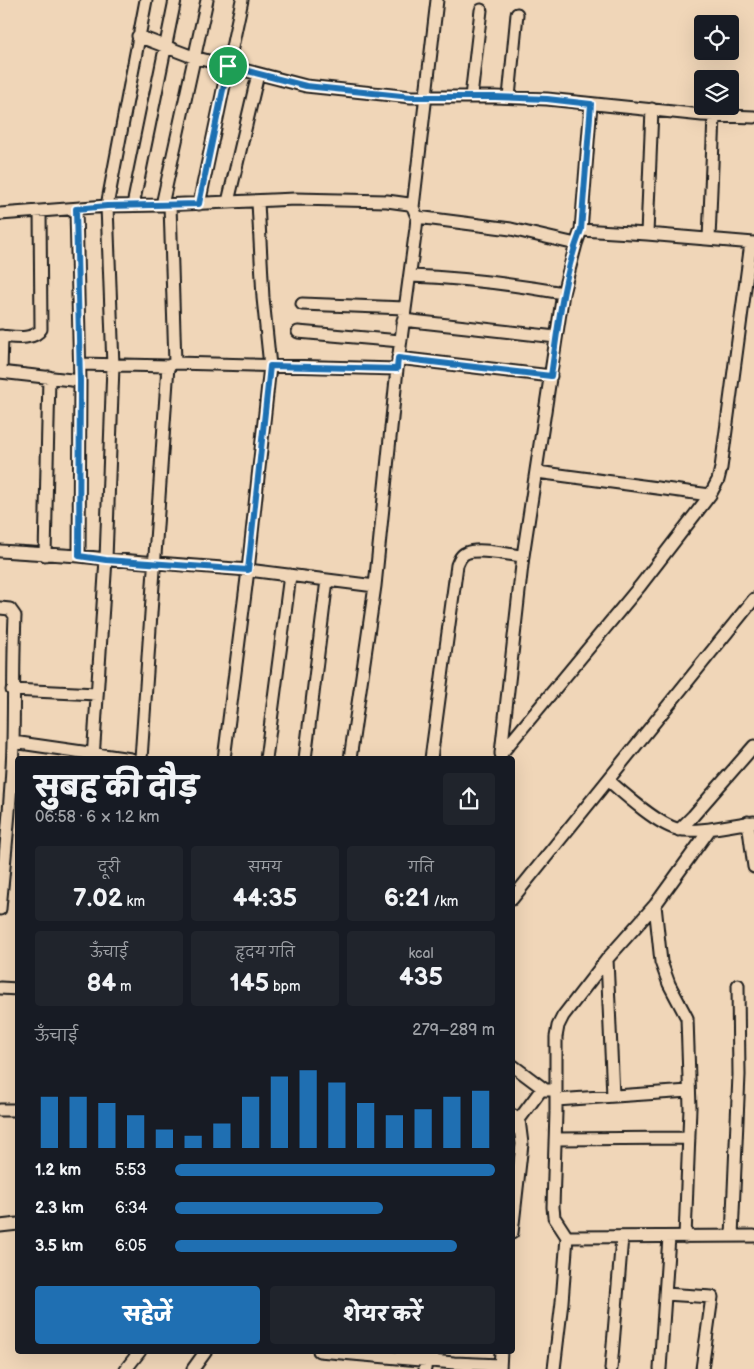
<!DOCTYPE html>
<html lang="hi">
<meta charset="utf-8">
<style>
body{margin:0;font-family:"Balsamiq Sans","Playpen Sans Deva",sans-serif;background:#20242c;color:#f1f3f6;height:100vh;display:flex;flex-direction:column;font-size:19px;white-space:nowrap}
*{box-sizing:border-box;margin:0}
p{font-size:16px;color:#9ea1a6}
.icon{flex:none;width:28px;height:28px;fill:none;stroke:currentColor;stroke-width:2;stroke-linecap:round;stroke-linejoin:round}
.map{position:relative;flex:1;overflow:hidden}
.panel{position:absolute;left:15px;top:756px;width:500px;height:598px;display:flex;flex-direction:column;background:#171b24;border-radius:5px;box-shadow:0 5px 20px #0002}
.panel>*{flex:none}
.controls{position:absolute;left:694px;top:15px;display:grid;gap:10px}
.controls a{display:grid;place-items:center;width:45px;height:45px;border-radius:5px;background:#171b24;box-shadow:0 5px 20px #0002;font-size:25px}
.pin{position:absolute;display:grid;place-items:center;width:42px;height:42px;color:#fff;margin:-21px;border:2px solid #fff;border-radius:50%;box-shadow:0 1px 5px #0007}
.round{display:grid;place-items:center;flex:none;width:52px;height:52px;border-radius:5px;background:#20242c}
.head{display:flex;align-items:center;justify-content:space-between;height:85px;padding:0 20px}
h1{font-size:28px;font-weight:800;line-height:38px}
.metrics{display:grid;grid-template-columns:repeat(3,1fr);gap:8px;height:85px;padding:5px 20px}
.metrics div{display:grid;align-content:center;border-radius:5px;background:#20242c;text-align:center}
.metrics b{font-size:25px;font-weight:800}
.metrics small{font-size:14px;font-weight:400}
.metrics p{font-size:14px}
.chart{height:140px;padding:10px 20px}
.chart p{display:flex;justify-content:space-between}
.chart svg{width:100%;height:90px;margin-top:5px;stroke:#1f6fb2;stroke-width:6}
.button{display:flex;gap:10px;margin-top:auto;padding:10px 20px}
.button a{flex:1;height:58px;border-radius:5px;background:#1f6fb2;color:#fff;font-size:20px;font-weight:800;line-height:58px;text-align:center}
.button a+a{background:#20242c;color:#f1f3f6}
ul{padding:0 20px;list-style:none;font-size:16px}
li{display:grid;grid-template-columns:80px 60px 1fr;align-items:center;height:38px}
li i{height:12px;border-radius:6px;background:#1f6fb2}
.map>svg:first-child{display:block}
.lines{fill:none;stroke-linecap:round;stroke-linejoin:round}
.minor-casing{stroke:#1c1c1c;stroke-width:15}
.minor{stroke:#f0d6b8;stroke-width:11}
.route-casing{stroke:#fff;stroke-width:10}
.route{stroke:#1f6fb2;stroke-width:6}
</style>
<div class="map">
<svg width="754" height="1369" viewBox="0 0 754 1369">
<rect width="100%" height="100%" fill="#f0d6b8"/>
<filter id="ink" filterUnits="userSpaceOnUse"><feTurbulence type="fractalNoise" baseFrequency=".02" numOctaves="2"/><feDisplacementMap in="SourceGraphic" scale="10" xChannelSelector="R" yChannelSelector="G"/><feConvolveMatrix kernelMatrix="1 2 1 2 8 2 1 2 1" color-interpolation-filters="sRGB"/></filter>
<g filter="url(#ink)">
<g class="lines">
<g class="minor-casing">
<path id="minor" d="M 138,36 L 193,57 L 306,86 L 411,97 L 495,97 L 547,99 L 702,115 L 754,117
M 471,97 L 481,10
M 509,97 L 517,14
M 228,202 L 258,74
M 199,204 L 242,0
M 133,205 L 175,0
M 162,205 L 207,0
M 413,207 L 437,0
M 76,209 L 80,381 L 79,556
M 0,214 L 107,206 L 162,205 L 295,199 L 387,201 L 409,204 L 413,207 L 417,217 L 416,228 L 397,369 L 375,586 L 350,759
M 417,217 L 511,229 L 576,244
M 581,230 L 647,234 L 754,243
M 647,234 L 652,109
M 709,239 L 714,116
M 411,276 C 463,278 512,284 563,293
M 302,304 L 405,308
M 403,320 L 556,337
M 298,332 L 400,341
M 0,336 C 13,337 34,341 41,329 L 40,211
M 398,358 L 551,376
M 175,363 L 397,369
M 80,364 L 168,366
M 0,372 L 80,381
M 1,372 L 2,336
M 537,472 L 710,495
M 0,551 L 79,556 L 106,559 L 248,570 L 375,586
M 45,555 L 49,377
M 0,608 L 10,609 L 15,616 C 13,658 14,700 13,742 C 12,797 5,853 0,909
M 12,690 L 97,694
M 13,742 L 131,759
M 501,753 L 523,556 L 563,293 L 576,244 L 581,230 L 591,104
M 501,754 L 640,586 L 710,495 L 718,480 L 721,468 L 751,243
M 93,759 L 106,559 L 113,366 L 107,206 L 146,0
M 141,759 L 168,366 L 175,363 L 170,205
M 224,759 L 248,570 L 270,366 L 263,298 L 258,202
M 266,759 L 290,575
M 305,759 L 327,580
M 431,759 L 457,565 C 459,560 461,555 466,553 C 479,547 508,555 523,556
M 608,780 C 624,794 657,824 677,829 C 698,834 733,824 754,822
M 748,822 L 754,867
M 679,830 L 693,816 L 754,746
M 512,899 L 754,599
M 655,905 L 661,962 L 669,984 L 687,1018 L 690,1108 L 685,1237
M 607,959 L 613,1096
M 0,988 L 18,989
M 512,1065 L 544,1089
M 556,1100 L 689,1091
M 0,1110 L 18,1110
M 512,1115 L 519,1120 L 522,1144 L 512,1233
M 512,1129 L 541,1090 L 556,1090
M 555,1139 L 689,1138
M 0,1226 L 18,1224
M 732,1236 L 739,1075 L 738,985
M 567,1237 L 754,1236
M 665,1294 L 712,1297 L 702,1369
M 319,1351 L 454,1363 L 500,1365
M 126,1369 L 140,1351
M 193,1369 L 206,1351
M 425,1369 L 427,1351
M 500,1369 L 501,1351
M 554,1369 L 562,1302 L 567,1237 L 554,1217 L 553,1207 L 556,1112 L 556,1037 L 558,1026 L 563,1016 L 607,959 L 655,905 L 710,829
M 611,1369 L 622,1237
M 660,1369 L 669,1237"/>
</g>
<use href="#minor" class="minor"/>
</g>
</g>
<g class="lines" filter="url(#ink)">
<g class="route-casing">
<path id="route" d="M 228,66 L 306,86 L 411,97 L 495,97 L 547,99 L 591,104 L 581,230 C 563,276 558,327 551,376 L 398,358 L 397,369 L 270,366 L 248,570 L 106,560 L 79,556 L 80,381 L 76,209 L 107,206 L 199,204 Z"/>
</g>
<use href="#route" class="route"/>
</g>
</svg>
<div class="controls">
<a><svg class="icon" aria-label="locate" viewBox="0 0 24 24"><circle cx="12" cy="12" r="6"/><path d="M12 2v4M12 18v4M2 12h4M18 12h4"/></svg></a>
<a><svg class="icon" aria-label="layers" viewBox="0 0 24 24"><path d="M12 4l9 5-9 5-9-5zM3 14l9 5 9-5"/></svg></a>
</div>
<div class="pin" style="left:228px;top:66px;background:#1e9e55"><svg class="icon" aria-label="arrive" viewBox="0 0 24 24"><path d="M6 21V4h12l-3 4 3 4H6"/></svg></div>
<section class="panel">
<div class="head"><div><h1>सुबह की दौड़</h1><p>06:58 · 6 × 1.2 km</p></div><a class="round"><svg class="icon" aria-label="share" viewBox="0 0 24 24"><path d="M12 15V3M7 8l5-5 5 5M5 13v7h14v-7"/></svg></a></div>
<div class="metrics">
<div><p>दूरी</p><b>7.02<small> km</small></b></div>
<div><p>समय</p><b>44:35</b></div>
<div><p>गति</p><b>6:21<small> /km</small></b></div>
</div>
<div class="metrics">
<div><p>ऊँचाई</p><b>84<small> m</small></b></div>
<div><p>हृदय गति</p><b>145<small> bpm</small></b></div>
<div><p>kcal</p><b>435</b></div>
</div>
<div class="chart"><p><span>ऊँचाई</span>279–289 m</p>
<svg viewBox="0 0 160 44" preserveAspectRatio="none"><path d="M5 44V19M15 44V19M25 44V22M35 44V28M45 44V35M55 44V38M65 44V32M75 44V19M85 44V9M95 44V6M105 44V12M115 44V22M125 44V28M135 44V25M145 44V19M155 44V16"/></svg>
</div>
<ul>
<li><b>1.2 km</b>5:53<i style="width:100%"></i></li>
<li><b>2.3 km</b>6:34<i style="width:65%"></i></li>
<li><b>3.5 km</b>6:05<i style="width:88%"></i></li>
</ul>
<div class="button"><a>सहेजें</a><a>शेयर करें</a></div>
</section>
</div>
